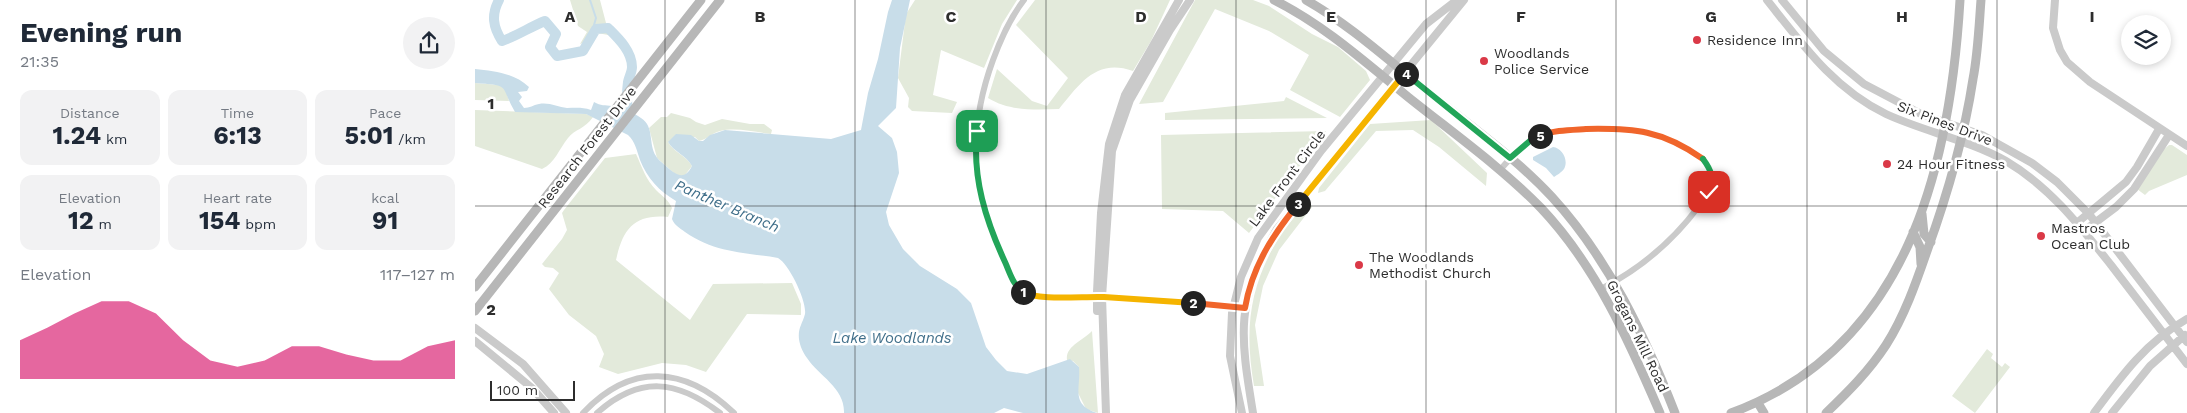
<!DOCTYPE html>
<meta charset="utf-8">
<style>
body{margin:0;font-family:"Work Sans",sans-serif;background:#f2f2f3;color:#1f2937;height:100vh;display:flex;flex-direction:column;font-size:19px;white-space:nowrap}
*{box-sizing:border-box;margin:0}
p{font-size:16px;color:#747a83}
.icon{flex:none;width:28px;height:28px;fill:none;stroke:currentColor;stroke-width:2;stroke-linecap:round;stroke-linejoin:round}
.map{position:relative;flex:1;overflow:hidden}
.sheet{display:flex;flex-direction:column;background:#fff;width:475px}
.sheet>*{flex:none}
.controls{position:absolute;left:1646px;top:15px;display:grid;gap:10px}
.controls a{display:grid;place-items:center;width:50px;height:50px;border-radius:50%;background:#fff;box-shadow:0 2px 8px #0003;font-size:25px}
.scale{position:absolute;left:15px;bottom:12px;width:85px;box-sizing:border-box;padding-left:5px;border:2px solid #2d2d2d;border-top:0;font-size:14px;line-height:18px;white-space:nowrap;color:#2d2d2d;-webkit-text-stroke:4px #fff;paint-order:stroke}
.pin{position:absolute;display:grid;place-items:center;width:42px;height:42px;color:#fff;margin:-21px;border-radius:10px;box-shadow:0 2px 8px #0006}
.km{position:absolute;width:25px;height:25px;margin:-12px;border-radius:50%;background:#222;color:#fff;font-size:14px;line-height:25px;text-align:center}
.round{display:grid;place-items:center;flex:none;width:52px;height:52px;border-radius:26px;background:#f2f2f3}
.summary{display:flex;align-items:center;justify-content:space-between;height:85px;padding:0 20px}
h1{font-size:28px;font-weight:700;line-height:38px}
.stats{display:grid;grid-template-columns:repeat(3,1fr);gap:8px;height:85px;padding:5px 20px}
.stats div{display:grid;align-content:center;border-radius:12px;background:#f2f2f3;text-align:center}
.stats b{font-size:25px;font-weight:700}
.stats small{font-size:14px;font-weight:400}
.stats p{font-size:14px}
.chart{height:140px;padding:10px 20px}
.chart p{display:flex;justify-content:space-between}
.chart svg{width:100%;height:90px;margin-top:5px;fill:#db2777;opacity:.7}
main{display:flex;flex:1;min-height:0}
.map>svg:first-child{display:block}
.green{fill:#e3eadb}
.water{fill:#c8dde9}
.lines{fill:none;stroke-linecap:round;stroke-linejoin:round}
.stream{stroke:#c8dde9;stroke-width:2}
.river{stroke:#c8dde9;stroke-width:10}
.minor{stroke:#cacaca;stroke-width:6}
.tertiary{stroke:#cacaca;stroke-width:8}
.secondary{stroke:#b7b7b7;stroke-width:9}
.split-1-casing{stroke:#fff;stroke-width:10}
.split-2-casing{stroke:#fff;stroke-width:10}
.split-3-casing{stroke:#fff;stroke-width:10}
.split-4-casing{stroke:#fff;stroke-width:10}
.split-5-casing{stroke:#fff;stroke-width:10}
.split-6-casing{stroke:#fff;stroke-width:10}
.split-7-casing{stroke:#fff;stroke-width:10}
.split-1{stroke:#22a559;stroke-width:6}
.split-2{stroke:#f5b400;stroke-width:6}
.split-3{stroke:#f0652b;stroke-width:6}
.split-4{stroke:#f5b400;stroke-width:6}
.split-5{stroke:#22a559;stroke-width:6}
.split-6{stroke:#f0652b;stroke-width:6}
.split-7{stroke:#22a559;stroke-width:6}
.grid{fill:none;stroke:#2d2d2d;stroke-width:1;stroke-opacity:0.55}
.poi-dot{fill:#da3947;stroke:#fff;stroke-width:2}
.labels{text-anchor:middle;stroke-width:5;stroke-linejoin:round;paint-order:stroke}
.poi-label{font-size:14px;fill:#2d2d2d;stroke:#fff;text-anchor:start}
.street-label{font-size:14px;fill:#2d2d2d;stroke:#fff}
.water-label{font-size:15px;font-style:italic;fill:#406f8a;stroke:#fff}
.grid-label{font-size:16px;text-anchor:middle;font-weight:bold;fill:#2d2d2d;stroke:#fff;stroke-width:5;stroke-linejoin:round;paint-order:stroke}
</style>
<main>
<section class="sheet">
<div class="summary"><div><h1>Evening run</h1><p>21:35</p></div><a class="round"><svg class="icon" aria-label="share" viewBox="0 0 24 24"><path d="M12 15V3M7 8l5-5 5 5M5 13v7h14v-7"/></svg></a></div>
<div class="stats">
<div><p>Distance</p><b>1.24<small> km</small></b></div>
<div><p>Time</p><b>6:13</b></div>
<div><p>Pace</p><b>5:01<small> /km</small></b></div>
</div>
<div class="stats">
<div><p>Elevation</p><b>12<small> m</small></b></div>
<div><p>Heart rate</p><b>154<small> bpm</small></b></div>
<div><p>kcal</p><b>91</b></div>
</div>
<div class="chart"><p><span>Elevation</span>117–127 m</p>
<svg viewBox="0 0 160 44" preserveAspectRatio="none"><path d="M0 44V25L10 19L20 12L30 6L40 6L50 12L60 25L70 35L80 38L90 35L100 28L110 28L120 32L130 35L140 35L150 28L160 25V44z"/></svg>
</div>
</section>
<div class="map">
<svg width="1712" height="413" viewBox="0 0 1712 413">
<rect width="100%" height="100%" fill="#fff"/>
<path class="green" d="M 95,0 L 125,0 L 131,23 L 141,34 L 139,36 L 122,33 L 113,45 L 111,42 L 105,44 L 112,32 L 103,26 Z
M 440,0 L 542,0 L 527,24 L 509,68 L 466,50 L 458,95 L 482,102 L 477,113 L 437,111 L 433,107 L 434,98 L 423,78 L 431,14 Z
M 560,0 L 695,0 L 676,41 L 658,71 C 622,58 605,83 584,109 C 559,110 534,111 513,98 L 522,69 L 557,101 L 572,106 L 593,78 L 541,25 Z
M 720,0 L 778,0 L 794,6 L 837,34 L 863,47 L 891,71 L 895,80 L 865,117 L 815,90 L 834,55 L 794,31 L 740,9 L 688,102 L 664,104 Z
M 0,83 L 24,85 L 30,88 L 34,101 L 0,100 Z
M 811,97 L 852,118 L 690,120 L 690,113 L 809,101 Z
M 0,110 L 111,114 L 118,117 C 110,129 100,129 93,138 C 84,149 80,163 67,169 L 0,146 Z
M 196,113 L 215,118 L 221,122 L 230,125 L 247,119 L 275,124 L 289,124 L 297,130 L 296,134 C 281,132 260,127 245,131 C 237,133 231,140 224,141 L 220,137 L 193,142 C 199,153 211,155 217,166 L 210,175 L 206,177 L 201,175 L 182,158 L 174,128 L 186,117 L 192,117 Z
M 956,120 L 1012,173 L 1011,186 L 964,147 L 938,130 L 901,131 L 850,191 L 843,193 L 844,188 L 895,124 Z
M 851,131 L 774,233 L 748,211 L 687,209 L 686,135 Z
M 1694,145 L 1697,145 L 1712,155 L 1712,175 L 1674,191 L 1670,195 L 1662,189 L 1686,152 Z
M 161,154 C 167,167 171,180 181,190 C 188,197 193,199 197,208 L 193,217 C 159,214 148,229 141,260 L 215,320 L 238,284 L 317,283 L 326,304 L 326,315 L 272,314 L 231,372 L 211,365 L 187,363 L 143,374 L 124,367 L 129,354 L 121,336 L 94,315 L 74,289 L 84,273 L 78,268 L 70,267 L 67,264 L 87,239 L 92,230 L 87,213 L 89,210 L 130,158 Z
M 835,202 L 837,207 L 804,250 L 788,286 L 780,325 L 789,386 L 779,386 C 770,333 773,292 800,244 C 807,230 820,217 830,204 Z
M 617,331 L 623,413 L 611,409 L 602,391 L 604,367 L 598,361 L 592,360 C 590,346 609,340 617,331 Z
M 1512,349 L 1518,354 L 1516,358 L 1527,367 L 1530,363 L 1535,367 L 1500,413 L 1477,396 Z"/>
<path class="water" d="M 417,0 L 435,0 L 425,48 L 421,108 L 403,126 L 417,138 L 422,152 L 424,173 L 411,212 L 414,225 L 428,249 L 445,266 L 482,289 L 496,303 L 511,347 L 521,360 L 532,371 L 552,374 L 595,359 L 604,367 C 606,388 595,404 622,413 L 548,413 L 529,408 L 519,413 L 369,413 C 370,388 344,376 332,358 C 325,348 321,336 326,325 C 327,322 329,318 330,314 C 332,301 314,264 303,258 C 268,252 240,253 210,232 C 205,228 199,225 197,219 L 201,201 C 184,191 172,178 165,160 C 162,151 160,141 153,135 L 111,114 L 40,112 C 24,84 37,86 0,83 L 0,69 C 19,71 39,73 54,87 L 52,91 L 43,92 L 47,97 L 44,101 L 49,108 C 55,108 58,105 64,104 C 74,102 83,107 92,108 C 101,108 107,107 116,110 L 119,102 C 126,106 130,105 137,106 C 145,106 159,113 166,118 C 180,127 173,144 181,156 C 183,160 188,163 192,167 C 202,176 210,180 217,166 C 211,155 199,152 193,142 L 201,134 L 216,135 L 224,141 L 228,141 L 235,135 L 250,130 L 356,139 L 386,130 L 393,93 L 403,59 L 413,12 Z
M 1078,147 C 1087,148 1094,160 1089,169 C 1087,172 1082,175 1079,177 L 1071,168 L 1058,160 L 1058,157 Z"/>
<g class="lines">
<path class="stream" d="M 115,0 L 121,18 L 119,25 L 121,29"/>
<path class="river" d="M 24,0 C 16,15 18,27 27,41 C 42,36 55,27 70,21 L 81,34 L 75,47 L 82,56 L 108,51 L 121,29 L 133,28 C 143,38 157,51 157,67 C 157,72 154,77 153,82 C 151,97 151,110 157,124"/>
<path class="minor" d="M 549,0 C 535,18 526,38 518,60 C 493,128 496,188 526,254 C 532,267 538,288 552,294 C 567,301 609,296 627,297 C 675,299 724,301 770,308
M 1025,170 C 1038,155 1052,139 1072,133 C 1083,129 1097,130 1110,129 C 1151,128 1179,129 1216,151 C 1226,158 1237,166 1238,180 C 1238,190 1230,199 1224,206 C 1198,241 1165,269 1126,289
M 108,413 C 156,362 210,366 259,413
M 122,413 C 165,375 202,380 245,413"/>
<path class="tertiary" d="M 1292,0 C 1327,44 1359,89 1411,114 C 1450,132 1494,140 1531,161 C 1575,187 1605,226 1636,265 C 1661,298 1687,331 1712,364
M 1307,0 L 1349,51 L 1389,84 L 1446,114 L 1507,135 L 1557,163 L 1582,182 L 1614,214 L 1712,342
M 1580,0 L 1578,28 L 1585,50 L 1592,62 L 1615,82 L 1712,146
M 1603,222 L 1651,182 L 1662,167 L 1684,129
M 1609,231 L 1641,207 L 1659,189 L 1694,135
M 622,311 L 622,292 L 626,213 L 634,144 L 650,95 L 704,0
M 0,328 L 48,364 L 91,413
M 0,341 L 57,388 L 79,413
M 631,413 L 627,297 L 637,151 L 655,100 L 695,30 L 715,0
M 767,413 L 755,356 L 757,313 L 766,277 L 783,238 L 846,151 L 951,24 L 982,0
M 778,413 C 765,334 760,301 802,229 L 989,0
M 1619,413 C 1647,375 1670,343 1712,319
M 1637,413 L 1675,366 L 1710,335"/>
<path class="secondary" d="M 799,0 C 849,25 890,62 933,97 C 978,133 1026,167 1066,208 C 1121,266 1154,341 1185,413
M 831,0 C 875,25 913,60 952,91 C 994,125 1040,157 1077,197 C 1133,258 1170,336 1200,413
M 1447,214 L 1449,234 L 1456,242
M 1438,232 L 1445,247 L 1446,264
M 0,287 L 226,0
M 0,311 L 245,0
M 1283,403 L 1289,413
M 1256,413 C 1432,348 1475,169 1485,0
M 1351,413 C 1373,392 1394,371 1411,345 C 1429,317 1441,283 1452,251 C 1472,196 1489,138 1498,79 C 1503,53 1504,26 1506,0"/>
</g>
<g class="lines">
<g class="split-1-casing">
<path id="split-1" d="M 502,131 C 497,178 511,221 530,262 C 535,273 538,285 548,292"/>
</g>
<g class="split-2-casing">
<path id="split-2" d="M 548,292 C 562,301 610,296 629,297 C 658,299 688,301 718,303"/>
</g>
<g class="split-3-casing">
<path id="split-3" d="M 718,303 L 770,308 C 777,267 797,236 823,204"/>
</g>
<g class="split-4-casing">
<path id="split-4" d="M 823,204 L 930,73 L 931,74"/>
</g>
<g class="split-5-casing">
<path id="split-5" d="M 931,74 L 1035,158 L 1056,140 L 1065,136"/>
</g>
<g class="split-6-casing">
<path id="split-6" d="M 1065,136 C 1079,130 1095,130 1111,129 C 1159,128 1187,130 1228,159"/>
</g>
<g class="split-7-casing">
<path id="split-7" d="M 1228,159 C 1237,171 1239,178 1234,192"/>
</g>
<use href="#split-1" class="split-1"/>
<use href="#split-2" class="split-2"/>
<use href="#split-3" class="split-3"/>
<use href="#split-4" class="split-4"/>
<use href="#split-5" class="split-5"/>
<use href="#split-6" class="split-6"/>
<use href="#split-7" class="split-7"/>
</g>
<path class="grid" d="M 190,0 L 190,413M 380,0 L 380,413M 571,0 L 571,413M 761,0 L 761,413M 951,0 L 951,413M 1141,0 L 1141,413M 1332,0 L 1332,413M 1522,0 L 1522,413M 0,206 L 1712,206"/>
<g class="poi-dot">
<circle cx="1222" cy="40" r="5"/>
<circle cx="1009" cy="61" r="5"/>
<circle cx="1412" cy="164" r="5"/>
<circle cx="1566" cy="236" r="5"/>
<circle cx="884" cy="265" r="5"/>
</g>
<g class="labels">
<g class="poi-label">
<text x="1232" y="45">Residence Inn</text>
<text x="1019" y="58">Woodlands<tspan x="1019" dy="16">Police Service</tspan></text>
<text x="1422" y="169">24 Hour Fitness</text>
<text x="1576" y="233">Mastros<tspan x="1576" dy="16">Ocean Club</tspan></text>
<text x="894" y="262">The Woodlands<tspan x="894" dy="16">Methodist Church</tspan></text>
</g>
<g class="street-label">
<text transform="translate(1470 123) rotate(21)" y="5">Six Pines Drive</text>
<text transform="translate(112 147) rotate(-52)" y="5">Research Forest Drive</text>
<text transform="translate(812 178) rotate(-53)" y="5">Lake Front Circle</text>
<text transform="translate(1163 336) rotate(64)" y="5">Grogans Mill Road</text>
</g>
<g class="water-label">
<text transform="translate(252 206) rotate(23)" y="5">Panther Branch</text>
<text x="417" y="343">Lake Woodlands</text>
</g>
</g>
<g class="grid-label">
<text x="95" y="22">A</text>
<text x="285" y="22">B</text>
<text x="476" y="22">C</text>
<text x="666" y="22">D</text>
<text x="856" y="22">E</text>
<text x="1046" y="22">F</text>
<text x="1236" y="22">G</text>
<text x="1427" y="22">H</text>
<text x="1617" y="22">I</text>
<text x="16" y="109">1</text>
<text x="16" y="315">2</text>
</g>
</svg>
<div class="controls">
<a><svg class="icon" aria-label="layers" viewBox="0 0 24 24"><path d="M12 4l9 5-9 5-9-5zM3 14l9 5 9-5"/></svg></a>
</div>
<div class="scale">100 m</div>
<div class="pin" style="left:502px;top:131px;background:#1e9e55"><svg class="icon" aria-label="arrive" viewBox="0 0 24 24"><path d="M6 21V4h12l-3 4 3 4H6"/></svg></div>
<div class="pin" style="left:1234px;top:192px;background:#d93025"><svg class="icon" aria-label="check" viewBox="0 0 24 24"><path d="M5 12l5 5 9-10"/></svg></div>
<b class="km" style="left:548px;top:292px">1</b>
<b class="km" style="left:718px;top:303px">2</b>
<b class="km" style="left:823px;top:204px">3</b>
<b class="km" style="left:931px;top:74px">4</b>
<b class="km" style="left:1065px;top:136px">5</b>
</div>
</main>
